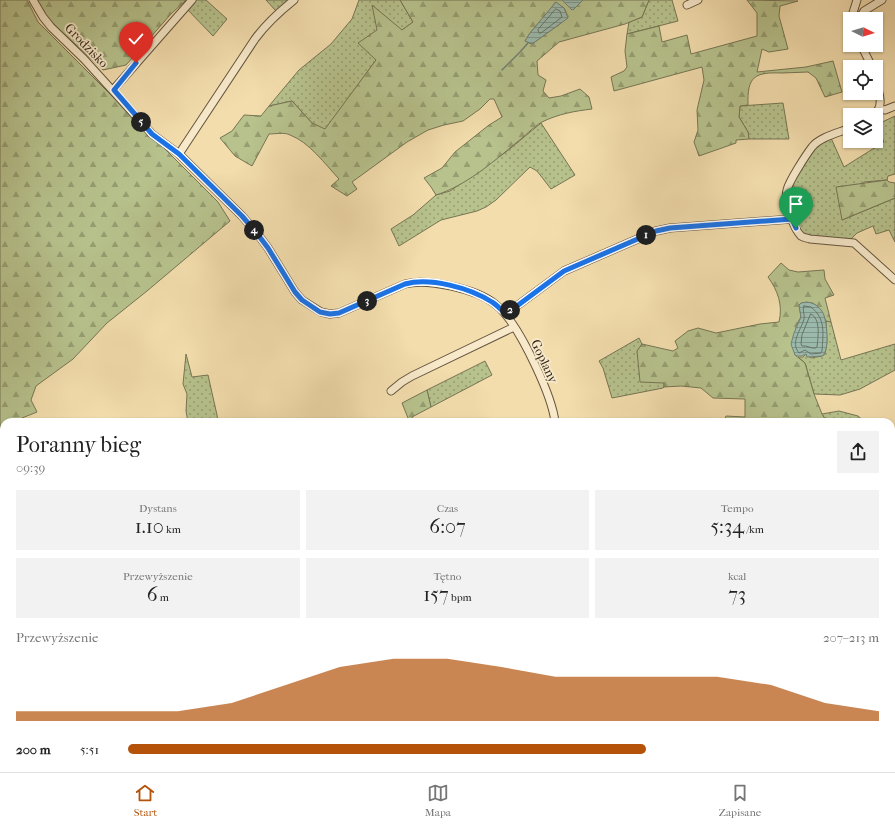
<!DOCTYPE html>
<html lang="pl">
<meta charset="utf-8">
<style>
body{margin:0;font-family:"IM FELL French Canon",serif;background:#f2f2f2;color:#222;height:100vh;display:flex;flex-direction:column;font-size:15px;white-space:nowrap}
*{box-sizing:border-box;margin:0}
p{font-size:13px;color:#767676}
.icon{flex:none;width:22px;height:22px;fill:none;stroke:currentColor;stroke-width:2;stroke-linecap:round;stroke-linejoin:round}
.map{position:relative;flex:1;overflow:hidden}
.drawer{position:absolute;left:0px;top:418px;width:895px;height:354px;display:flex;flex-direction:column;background:#fff;border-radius:12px 12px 0 0;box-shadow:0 1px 3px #0004}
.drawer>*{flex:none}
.needle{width:26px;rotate:95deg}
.fabs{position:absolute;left:843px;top:12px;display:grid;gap:8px}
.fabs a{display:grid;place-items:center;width:40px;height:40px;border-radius:0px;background:#fff;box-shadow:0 1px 3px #0004;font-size:20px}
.pin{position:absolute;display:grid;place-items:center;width:34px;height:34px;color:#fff;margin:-41px -17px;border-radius:50% 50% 50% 0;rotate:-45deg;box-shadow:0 0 4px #0007}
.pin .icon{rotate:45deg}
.km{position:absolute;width:20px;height:20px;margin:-10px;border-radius:50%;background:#222;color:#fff;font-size:11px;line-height:20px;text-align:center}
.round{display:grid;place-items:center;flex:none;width:42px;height:42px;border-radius:0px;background:#f2f2f2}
.summary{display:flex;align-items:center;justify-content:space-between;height:68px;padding:0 16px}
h1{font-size:22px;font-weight:600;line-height:30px}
.stats{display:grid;grid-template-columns:repeat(3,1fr);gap:6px;height:68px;padding:4px 16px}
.stats div{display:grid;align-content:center;border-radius:0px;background:#f2f2f2;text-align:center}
.stats b{font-size:20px;font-weight:600}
.stats small{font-size:11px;font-weight:400}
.stats p{font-size:11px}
.chart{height:112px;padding:8px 16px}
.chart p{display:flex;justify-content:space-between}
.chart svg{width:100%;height:72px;margin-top:4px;fill:#b45309;opacity:.7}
ul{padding:0 16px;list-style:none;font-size:13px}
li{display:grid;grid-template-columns:64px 48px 1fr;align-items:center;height:30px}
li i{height:10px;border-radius:5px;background:#b45309}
.tab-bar{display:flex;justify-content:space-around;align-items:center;height:56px;border-top:1px solid #e0e0e0;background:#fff;font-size:11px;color:#767676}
.tab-bar a{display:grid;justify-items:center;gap:2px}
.tab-bar .selected{color:#b45309}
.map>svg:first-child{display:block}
.grass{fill:url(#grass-dots);stroke:#767554}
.forest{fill:url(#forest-firs);stroke:#767554;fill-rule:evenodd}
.water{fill:url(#water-rules);stroke:#728073}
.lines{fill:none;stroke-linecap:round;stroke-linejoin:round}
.shore{stroke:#687264;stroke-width:1}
.stream{stroke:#728073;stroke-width:1.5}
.minor-casing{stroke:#64553f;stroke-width:9}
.minor{stroke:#f7e9ca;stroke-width:7}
.route-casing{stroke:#fff;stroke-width:8}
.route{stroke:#1a73e8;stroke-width:5}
.labels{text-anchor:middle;stroke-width:3.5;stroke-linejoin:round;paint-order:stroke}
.street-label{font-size:13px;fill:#35281a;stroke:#f7e9ca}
</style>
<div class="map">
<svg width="895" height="772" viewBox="0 0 895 772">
<defs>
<pattern id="grass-dots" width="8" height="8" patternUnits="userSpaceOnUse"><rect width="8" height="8" fill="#b7c28d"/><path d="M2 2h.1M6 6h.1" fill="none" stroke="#969e72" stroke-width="1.8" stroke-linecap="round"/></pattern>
<pattern id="forest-firs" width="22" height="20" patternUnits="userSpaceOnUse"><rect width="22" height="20" fill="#b7c28d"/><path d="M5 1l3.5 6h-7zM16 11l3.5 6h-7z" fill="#969e72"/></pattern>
<pattern id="water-rules" width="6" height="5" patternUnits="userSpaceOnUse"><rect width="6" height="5" fill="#9bbbae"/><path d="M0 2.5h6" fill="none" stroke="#7f988d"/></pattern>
</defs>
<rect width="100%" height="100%" fill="#f3ddad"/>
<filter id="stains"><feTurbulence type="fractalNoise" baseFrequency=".005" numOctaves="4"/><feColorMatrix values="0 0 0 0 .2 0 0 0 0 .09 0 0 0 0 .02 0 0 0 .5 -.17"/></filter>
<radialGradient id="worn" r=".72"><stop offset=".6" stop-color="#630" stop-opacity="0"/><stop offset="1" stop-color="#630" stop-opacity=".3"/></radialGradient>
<path class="grass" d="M 196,0 L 206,0 L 227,19 L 213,36 L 186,8 Z
M 266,0 L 290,0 L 276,11 Z
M 359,0 L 400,0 L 413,22 L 402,30 L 377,30 L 376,60 L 325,130 L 312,123 L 292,101 L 269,106 L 299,70 L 331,44 L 352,19 Z
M 649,0 L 672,0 L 678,21 L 627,34 L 629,22 L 642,17 Z
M 783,103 L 789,139 L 749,139 L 748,132 L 739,117 L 740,106 Z
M 895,116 L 895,174 L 888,176 L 887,180 L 864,182 L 842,220 L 895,198 L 895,242 L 889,230 L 876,234 L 873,226 L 857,233 L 850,240 L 811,237 L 803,233 L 797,225 L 792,212 L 788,193 L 793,181 L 816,147 L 831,138 L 844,167 L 884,142 L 876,125 Z
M 541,123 L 575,175 L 551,189 L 537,171 L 530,167 L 496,200 L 486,207 L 477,211 L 441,220 L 399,246 L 391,229 L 413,215 L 436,195 L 450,191 L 506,152 Z
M 826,321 L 831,322 L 841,360 L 895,344 L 895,370 L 860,389 L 840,395 L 814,394 L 805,363 L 798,357 L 803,357 L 806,354 L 811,358 L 822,356 L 825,354 L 827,342 Z
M 639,338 L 642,344 L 637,352 L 664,383 L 664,387 L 663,388 L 612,398 L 603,368 L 599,361 Z
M 186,354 L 192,377 L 208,375 L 217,415 L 218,422 L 188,422 L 186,411 L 187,394 L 183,384 Z
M 485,361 L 492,375 L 431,407 L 427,390 Z
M 839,411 L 858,416 L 865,422 L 827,422 L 822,414 Z
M 891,442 L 895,445 L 895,535 L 891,535 Z
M 0,687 L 4,687 L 4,741 L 0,741 Z"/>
<path class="forest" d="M 0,0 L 27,0 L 38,22 L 218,202 L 230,221 L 147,291 L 107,323 L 73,359 L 36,386 L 31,400 L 37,412 L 22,418 L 23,422 L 4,422 L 4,551 L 0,550 L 0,441 L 3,439 L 0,438 Z
M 37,0 L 186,0 L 171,14 L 126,65 L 103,70 L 47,18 Z
M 400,0 L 562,0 L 567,5 L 574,9 L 583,0 L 649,0 L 642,17 L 625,24 L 559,42 L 537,61 L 538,75 L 546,80 L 543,91 L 549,98 L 561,96 L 580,89 L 589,97 L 592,109 C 575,111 558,114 542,122 C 533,127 524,137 516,143 C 492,163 465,186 436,195 L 431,187 L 424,178 L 442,168 L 455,152 L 489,125 L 502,117 L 494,99 L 490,99 L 480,109 L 463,121 L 444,125 L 428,130 L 407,142 L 352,182 L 357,189 L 347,196 L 331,186 L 339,179 C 325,164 309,142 290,135 C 285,132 275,134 269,134 L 252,166 L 235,156 L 220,138 L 232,131 L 244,115 L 261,116 L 269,106 L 292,101 L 312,123 L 325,129 L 376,60 L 358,43 L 377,30 L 372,5 L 402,30 L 413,22 ZM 556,3 L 564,8 L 566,12 L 561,23 L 532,44 L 525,41 L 530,33 Z
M 747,0 L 798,1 L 780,6 L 779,16 L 788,49 L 769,52 L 762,49 L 757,72 L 806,67 L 833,61 L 842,92 L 825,97 L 816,78 L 808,72 C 799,72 791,73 782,73 C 755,72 747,76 748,105 L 740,106 L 739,117 L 748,132 L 749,139 L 736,140 L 736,143 L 699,156 L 694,142 L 698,130 L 697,110 L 704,80 L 702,67 L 614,91 L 611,77 L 624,71 L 627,67 L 625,51 L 627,34 L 659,26 L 662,42 L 687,35 L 691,54 L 757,36 L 757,13 Z
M 887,180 L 889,182 L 895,183 L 895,198 L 842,220 L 836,187 Z
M 781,263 L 789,270 L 798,272 L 824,270 L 825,279 L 834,295 L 825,298 L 831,322 L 826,321 L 821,310 L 813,303 L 802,303 L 799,305 L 801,317 L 796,326 L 795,355 L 805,363 L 814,394 L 822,414 L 827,422 L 724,422 L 726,416 L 745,417 L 745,399 L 713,398 L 701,388 L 681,386 L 664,387 L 664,383 L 640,382 L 637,351 L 642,344 L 673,351 L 678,348 L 675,341 L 688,331 L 698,328 L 716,333 L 760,324 L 779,322 C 783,305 778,291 768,277 Z
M 427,390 L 431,407 L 412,417 L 414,422 L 401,422 L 408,418 L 402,403 Z
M 0,741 L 4,741 L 4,768 L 16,768 L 5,771 L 0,770 Z
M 142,768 L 179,768 L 170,772 L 144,772 Z
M 212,768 L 458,768 L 467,772 L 212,772 Z"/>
<path class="water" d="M 562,0 L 583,0 L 574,9 L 572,10 Z
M 556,2 L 564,8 L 568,18 L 532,44 L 525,41 L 530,33 Z
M 807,302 C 814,303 819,306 823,313 C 827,321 830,351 822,356 L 807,357 L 806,354 C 801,356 800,357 795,355 L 791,344 L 794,333 L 801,317 L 799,305 L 801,303 Z"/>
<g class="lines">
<path class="shore" d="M 556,9 L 560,11 L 562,17 L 541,33 L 539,33 L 538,30 Z
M 804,306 L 811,307 C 826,319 823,333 822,351 L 821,353 L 811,354 L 805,350 L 799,353 C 790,342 801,330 804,319 C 805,314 802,311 804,306 Z
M 811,314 C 821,319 818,337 817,347 L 816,348 C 811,349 807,345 802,346 L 801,344 L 802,335 Z"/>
<path class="stream" d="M 502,70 L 520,52 L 528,43
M 891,478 L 895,481
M 0,504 L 4,504
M 0,726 L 4,725
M 0,746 L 4,739
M 463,768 L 471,772
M 273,772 L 276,768"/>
<g class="minor-casing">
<path id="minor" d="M 33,0 L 43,17 L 51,27 L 84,59 L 152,134 L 179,154 L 242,216 L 256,232 L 268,248 L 295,292 L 302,300 L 321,312 L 330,314 L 339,313 L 405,284 C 427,278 477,289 495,304 C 499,307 503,311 506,315 C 523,336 552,395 555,422
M 687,5 L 698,0
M 851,19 L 857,0
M 859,19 L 864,11 L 882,0
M 861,45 L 872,67
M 113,90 L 192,0
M 879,109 L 885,110 L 895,106
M 873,115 C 885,108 879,93 876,82
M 850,128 C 838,133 820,137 812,147 C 806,155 789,181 787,190 C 784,200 793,228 801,236 C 804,238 807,238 810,239 L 854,243 L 895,280
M 179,154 L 255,39 C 266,24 279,12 294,0
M 506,314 L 564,271 L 656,231 L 670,228 L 792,219
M 391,391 L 402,382 L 412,376 L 514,327
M 891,564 L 895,565
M 609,768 L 609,772
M 857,772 L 890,768"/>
</g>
<use href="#minor" class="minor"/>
</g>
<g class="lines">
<g class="route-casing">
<path id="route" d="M 136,63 L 114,90 L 152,134 L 179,154 L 242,216 L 256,232 L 268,248 L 295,292 L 302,300 L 320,312 L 330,314 L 339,313 L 405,284 C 430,277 470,288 492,302 C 497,305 501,310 506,314 L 564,271 L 656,231 L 670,228 L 792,219 L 796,228"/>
</g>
<use href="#route" class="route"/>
</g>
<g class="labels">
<g class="street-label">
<text transform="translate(87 45) rotate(46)" y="5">Grodzisko</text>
<text transform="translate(545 361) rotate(65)" y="5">Goplany</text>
</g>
</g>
<rect width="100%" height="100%" filter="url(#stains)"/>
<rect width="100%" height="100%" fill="url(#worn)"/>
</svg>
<div class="fabs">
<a><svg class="needle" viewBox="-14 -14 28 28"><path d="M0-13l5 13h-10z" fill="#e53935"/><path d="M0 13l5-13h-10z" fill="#767676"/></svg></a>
<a><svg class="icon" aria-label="locate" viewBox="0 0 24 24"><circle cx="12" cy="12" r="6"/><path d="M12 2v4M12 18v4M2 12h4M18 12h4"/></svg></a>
<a><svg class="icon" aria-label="layers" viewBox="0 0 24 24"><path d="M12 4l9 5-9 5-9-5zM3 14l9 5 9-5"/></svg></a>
</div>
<div class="pin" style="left:796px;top:228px;background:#1e9e55"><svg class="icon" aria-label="arrive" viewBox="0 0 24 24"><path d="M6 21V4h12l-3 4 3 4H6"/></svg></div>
<div class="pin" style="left:136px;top:63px;background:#d93025"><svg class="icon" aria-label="check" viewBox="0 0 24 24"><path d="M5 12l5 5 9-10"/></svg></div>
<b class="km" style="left:646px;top:235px">1</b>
<b class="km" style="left:510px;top:310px">2</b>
<b class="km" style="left:367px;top:301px">3</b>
<b class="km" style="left:254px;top:230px">4</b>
<b class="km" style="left:141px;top:122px">5</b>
<section class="drawer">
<div class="summary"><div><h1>Poranny bieg</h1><p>09:39</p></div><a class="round"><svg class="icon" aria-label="share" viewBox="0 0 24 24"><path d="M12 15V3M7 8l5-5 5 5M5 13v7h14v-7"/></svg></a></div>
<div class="stats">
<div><p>Dystans</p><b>1.10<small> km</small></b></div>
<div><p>Czas</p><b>6:07</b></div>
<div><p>Tempo</p><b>5:34<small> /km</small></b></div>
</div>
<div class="stats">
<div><p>Przewyższenie</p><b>6<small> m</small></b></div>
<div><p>Tętno</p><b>157<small> bpm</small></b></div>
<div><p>kcal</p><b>73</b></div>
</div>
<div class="chart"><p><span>Przewyższenie</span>207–213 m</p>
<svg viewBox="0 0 160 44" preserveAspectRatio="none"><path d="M0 44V38L10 38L20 38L30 38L40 33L50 22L60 11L70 6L80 6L90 11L100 17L110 17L120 17L130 17L140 22L150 33L160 38V44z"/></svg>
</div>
<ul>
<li><b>200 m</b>5:51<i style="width:69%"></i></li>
</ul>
</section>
</div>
<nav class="tab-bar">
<a class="selected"><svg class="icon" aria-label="home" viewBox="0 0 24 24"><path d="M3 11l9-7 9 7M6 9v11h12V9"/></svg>Start</a>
<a><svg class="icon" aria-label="map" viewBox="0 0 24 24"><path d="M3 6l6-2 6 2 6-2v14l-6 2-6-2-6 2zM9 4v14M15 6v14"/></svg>Mapa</a>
<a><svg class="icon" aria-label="saved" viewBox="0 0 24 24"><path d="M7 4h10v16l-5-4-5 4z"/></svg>Zapisane</a>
</nav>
